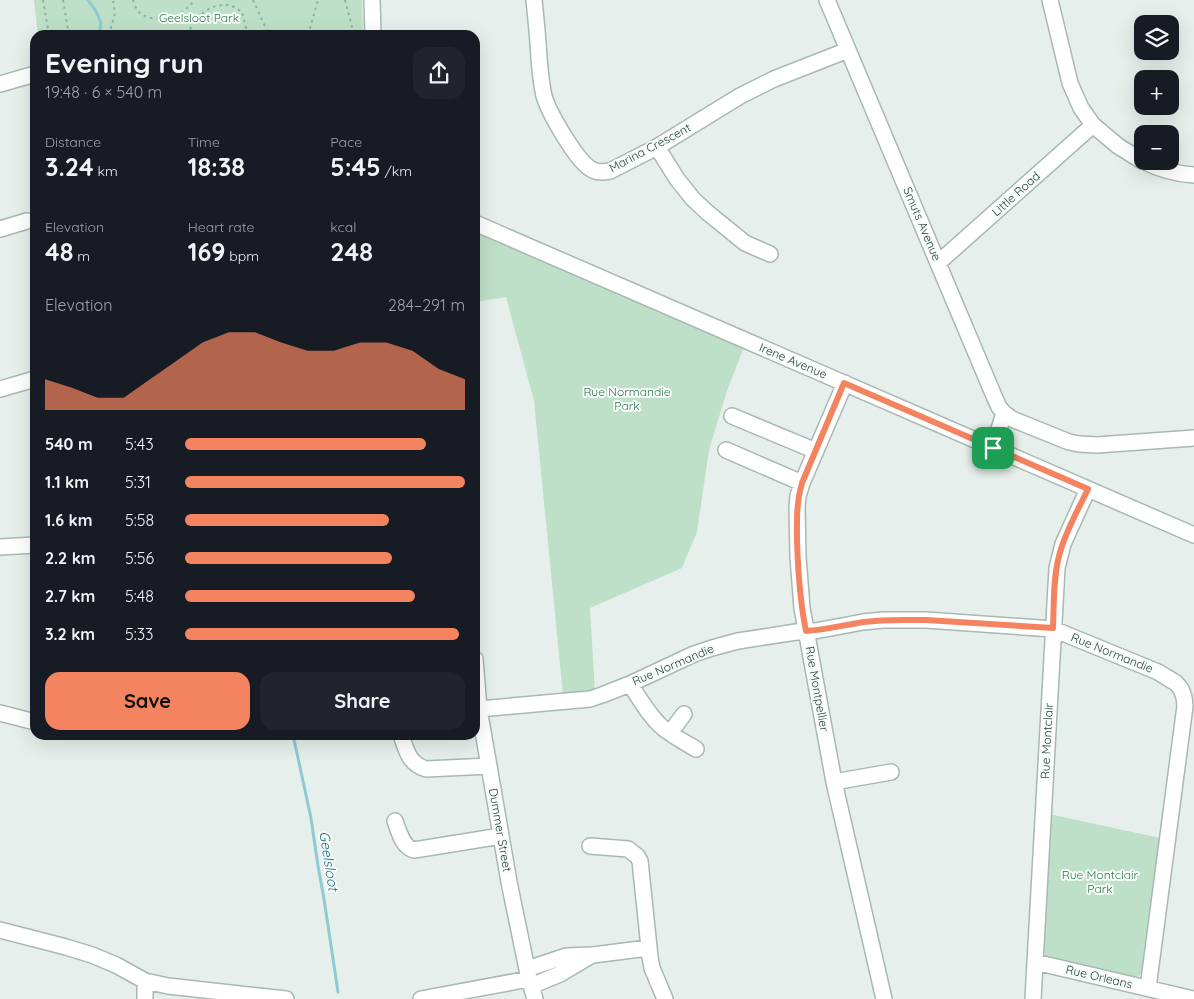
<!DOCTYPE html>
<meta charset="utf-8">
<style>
body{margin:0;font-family:Quicksand,sans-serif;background:#20242c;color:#f1f3f6;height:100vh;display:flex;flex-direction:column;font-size:19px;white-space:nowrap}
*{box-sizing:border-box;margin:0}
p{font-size:16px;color:#9ea1a6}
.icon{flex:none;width:28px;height:28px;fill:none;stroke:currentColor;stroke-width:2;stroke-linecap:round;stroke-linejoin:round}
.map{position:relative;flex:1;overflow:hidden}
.panel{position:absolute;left:30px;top:30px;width:450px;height:710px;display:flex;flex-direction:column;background:#171b24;border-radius:15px;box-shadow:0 5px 20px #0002}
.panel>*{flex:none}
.tools{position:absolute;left:1134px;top:15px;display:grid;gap:10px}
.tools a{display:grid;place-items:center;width:45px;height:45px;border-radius:10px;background:#171b24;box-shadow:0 5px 20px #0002;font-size:25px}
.pin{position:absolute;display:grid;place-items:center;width:42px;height:42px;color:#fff;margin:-21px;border-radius:10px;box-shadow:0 2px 8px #0006}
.round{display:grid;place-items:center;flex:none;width:52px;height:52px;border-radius:15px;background:#20242c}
.overview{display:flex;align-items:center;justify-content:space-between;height:85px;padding:0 15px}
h1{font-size:28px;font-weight:700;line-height:38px}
.stats{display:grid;grid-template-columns:repeat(3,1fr);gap:8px;height:85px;padding:5px 15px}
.stats div{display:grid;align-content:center}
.stats b{font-size:25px;font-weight:700}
.stats small{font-size:14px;font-weight:400}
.stats p{font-size:14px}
.chart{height:140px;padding:10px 15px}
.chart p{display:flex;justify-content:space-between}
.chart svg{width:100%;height:90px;margin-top:5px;fill:#f4845f;opacity:.7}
.primary-button{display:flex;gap:10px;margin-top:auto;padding:10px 15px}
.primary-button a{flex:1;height:58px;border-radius:15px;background:#f4845f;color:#111;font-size:20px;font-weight:700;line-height:58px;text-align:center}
.primary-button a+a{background:#20242c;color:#f1f3f6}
ul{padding:0 15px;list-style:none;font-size:16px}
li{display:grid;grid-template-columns:80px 60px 1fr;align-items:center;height:38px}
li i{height:12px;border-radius:6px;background:#f4845f}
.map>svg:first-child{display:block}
.green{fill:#bfe0c8}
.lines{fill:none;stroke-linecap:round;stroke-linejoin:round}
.stream{stroke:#8ec9d4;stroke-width:3}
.minor-casing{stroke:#a8b8b2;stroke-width:18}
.path{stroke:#86b3a5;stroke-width:2;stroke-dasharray:2.5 4;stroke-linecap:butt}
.minor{stroke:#fff;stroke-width:15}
.route-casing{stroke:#fff;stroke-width:10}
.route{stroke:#f4845f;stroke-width:6}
.labels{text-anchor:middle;stroke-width:4;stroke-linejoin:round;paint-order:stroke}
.park-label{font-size:12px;fill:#2d7a4b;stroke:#f7fbf9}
.street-label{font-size:12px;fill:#24423a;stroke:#f7fbf9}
.water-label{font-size:14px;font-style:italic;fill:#1c6f80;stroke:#f7fbf9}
</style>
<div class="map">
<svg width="1194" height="999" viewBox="0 0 1194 999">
<rect width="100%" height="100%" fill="#e6efeb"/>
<path class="green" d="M 34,0 L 362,0 L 363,35 L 38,35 Z
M 475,232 L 744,347 L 727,391 L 709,450 L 697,532 L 682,568 L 590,608 L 595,693 L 563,695 L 534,401 L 506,297 L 475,302 Z
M 1049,814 L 1160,838 L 1143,971 C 1141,975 1138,977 1133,979 L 1047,958 L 1043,951 Z"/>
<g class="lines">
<path class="stream" d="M 88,0 L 96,11 L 101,23 L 99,35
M 293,735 L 311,818 L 318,866 L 324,899 L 338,992"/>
<g class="minor-casing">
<path id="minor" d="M 372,0 L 373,35
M 534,0 C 536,19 538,38 539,58 C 540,70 541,83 544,96 C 549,113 576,160 591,169 C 597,173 604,172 610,171 L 657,147 L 740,96 L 774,79 L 848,50
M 827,0 L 994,396 L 999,407 L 1004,413 L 993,448
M 1050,0 L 1070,83 L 1081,108 L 1093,125 L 1118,146 L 1142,161
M 0,84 L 35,74
M 657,147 L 677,179 L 693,199 L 708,213 L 745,243 L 770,254
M 1143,161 C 1159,169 1175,174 1194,175
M 475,223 L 1194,535
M 0,229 L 27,221
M 938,263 L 1093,125
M 845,383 L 802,483 L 798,496 L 797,507 L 798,557 L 802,608 L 834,782 L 884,999
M 0,389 L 35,379
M 1004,413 L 1012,419 L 1069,442 L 1079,444 L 1097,445 L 1194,438
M 732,416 L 816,451
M 726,450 L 802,483
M 0,547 L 35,545
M 475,659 L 479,709 L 489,766 L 509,882 L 529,979 L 535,999
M 630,684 C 640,699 649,716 663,728 C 673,736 684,742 696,749
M 479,709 L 590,699 L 602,695 L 630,684 L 694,654 L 712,648 L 738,641 L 796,632 L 815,631 L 863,622 L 883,620 L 926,620 L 1053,629 L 1158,672 L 1176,683 L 1181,689 L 1184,697 L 1185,706 L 1148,988
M 0,713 L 35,722
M 670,733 L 684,714
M 401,735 C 407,751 408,763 426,769 L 489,766
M 834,782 L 891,772
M 395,821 C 399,831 402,847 414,850 L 501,836
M 590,846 L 628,849 L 637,856 L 640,861 L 650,957 L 652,968 L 665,999
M 0,930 L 66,947 L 92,955 L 116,965 L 145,981 L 168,986 L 286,999
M 1035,962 L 1193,999
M 527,969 L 566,956 L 593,955 L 648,948
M 531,986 L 560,974 L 592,955
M 145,999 L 145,981
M 421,999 L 529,979
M 1033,999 L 1057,568 L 1063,544 L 1088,489"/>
</g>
<path class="path" d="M 43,0 L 49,35
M 63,0 L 69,35
M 133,0 C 134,3 136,9 138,11 C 141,15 148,18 153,18 C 172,22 182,14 195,0
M 253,0 L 269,35
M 345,0 L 354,35
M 109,35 L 115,13 L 113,0
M 187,35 C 195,19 207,4 227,5 C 232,5 237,9 242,12 L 246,28 L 246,35
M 308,35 L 318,0"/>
<use href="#minor" class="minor"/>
</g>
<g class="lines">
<g class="route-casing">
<path id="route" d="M 844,383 L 1088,489 C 1078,510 1065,532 1059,556 C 1053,579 1054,605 1053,628 L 926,620 C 905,620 884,619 864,622 C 844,625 825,630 806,631 C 800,602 798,571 797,541 C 797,521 796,503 802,483 Z"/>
</g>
<use href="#route" class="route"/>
</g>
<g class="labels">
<g class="park-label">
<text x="199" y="22">Geelsloot Park</text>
<text x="627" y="396">Rue Normandie<tspan x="627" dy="14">Park</tspan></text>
<text x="1100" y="879">Rue Montclair<tspan x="1100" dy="14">Park</tspan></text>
</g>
<g class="street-label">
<text transform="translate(650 148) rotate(-28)" y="4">Marina Crescent</text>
<text transform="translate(1016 194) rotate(-42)" y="4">Little Road</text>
<text transform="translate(922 224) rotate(67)" y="4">Smuts Avenue</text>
<text transform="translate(793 361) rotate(23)" y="4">Irene Avenue</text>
<text transform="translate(1112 653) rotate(22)" y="4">Rue Normandie</text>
<text transform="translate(673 665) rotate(-23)" y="4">Rue Normandie</text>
<text transform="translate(817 689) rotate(80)" y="4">Rue Montpellier</text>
<text transform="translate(1047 741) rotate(-87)" y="4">Rue Montclair</text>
<text transform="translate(500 830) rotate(80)" y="4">Dummer Street</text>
<text transform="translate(1099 977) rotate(13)" y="4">Rue Orleans</text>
</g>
<g class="water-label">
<text transform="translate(329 861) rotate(81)" y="5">Geelsloot</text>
</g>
</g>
</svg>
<div class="tools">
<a><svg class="icon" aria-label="layers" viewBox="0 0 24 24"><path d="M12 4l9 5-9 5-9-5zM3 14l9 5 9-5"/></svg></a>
<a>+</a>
<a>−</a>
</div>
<div class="pin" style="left:993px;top:448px;background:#1e9e55"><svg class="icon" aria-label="arrive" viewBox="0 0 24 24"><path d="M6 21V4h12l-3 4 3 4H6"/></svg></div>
<section class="panel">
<div class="overview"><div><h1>Evening run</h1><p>19:48 · 6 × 540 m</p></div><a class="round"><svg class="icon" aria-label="share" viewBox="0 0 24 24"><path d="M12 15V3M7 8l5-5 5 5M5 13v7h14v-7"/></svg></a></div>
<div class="stats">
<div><p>Distance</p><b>3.24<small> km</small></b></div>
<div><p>Time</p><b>18:38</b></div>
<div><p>Pace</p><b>5:45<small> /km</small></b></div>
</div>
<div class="stats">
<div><p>Elevation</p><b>48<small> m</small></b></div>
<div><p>Heart rate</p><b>169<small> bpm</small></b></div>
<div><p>kcal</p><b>248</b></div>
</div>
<div class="chart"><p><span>Elevation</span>284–291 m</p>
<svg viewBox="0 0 160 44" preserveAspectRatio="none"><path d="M0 44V29L10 33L20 38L30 38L40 29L50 20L60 11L70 6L80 6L90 11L100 15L110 15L120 11L130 11L140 15L150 24L160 29V44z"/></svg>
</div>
<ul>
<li><b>540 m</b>5:43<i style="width:86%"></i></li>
<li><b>1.1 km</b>5:31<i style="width:100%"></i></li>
<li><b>1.6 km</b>5:58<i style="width:73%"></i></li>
<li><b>2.2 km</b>5:56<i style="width:74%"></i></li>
<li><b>2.7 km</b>5:48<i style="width:82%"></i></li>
<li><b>3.2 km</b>5:33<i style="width:98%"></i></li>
</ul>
<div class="primary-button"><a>Save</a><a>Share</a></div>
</section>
</div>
